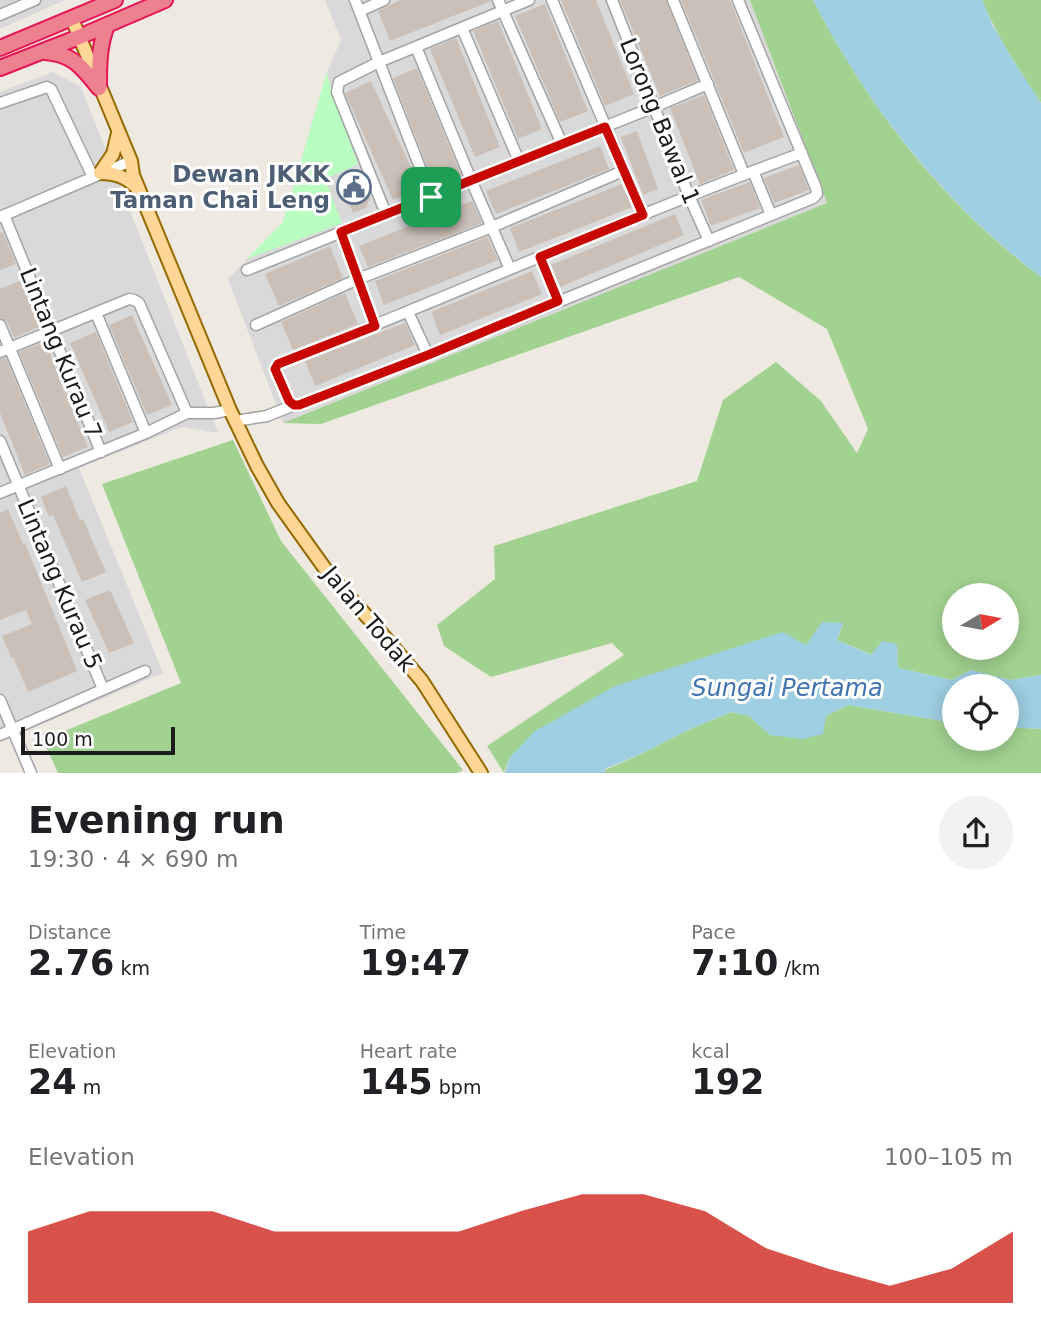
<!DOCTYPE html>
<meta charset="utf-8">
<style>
body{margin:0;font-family:"DejaVu Sans",sans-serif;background:#f2f2f2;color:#202124;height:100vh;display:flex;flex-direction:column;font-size:26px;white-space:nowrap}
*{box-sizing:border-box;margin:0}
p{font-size:23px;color:#757577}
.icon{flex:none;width:38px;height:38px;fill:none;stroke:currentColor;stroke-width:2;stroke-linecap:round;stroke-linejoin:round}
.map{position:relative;height:773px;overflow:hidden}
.side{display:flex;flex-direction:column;background:#fff;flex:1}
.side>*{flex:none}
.needle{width:46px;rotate:80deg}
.tools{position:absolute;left:942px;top:583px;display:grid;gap:14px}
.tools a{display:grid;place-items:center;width:77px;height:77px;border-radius:50%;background:#fff;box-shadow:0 4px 18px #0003;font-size:35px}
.scale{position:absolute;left:21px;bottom:18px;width:154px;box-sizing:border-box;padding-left:7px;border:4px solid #1c1c1c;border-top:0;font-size:19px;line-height:24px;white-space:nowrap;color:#1c1c1c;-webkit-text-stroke:5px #fff;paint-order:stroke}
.pin{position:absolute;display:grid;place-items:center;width:60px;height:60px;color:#fff;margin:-30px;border-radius:14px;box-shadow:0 4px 10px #0006}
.round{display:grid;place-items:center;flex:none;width:74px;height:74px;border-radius:37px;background:#f2f2f2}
.head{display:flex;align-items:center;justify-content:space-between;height:119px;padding:0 28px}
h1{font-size:38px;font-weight:700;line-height:52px}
.metrics{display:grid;grid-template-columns:repeat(3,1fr);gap:10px;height:119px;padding:7px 28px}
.metrics div{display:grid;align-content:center}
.metrics b{font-size:35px;font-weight:700}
.metrics small{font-size:19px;font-weight:400}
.metrics p{font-size:19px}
.chart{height:196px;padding:14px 28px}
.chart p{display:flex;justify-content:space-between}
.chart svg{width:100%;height:126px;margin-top:7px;fill:#c80800;opacity:.7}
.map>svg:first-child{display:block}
.residential{fill:#dad9d9}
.forest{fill:#a2d291;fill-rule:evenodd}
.park{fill:#b8fec1}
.water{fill:#9dcee1}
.building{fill:#cbc0b7}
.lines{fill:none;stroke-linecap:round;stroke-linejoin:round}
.minor-casing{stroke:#a3a3a3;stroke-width:13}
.major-casing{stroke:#946900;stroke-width:16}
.highway-casing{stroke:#e61554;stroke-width:18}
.minor{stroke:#fff;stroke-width:10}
.major{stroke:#ffd695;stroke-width:12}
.highway{stroke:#ee8190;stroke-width:14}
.route-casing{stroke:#fff;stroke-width:14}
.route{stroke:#c80800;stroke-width:9}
.labels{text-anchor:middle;stroke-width:6;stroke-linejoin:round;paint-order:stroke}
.street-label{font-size:23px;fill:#1c1c1c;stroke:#fff}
.service-label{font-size:23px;font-weight:bold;fill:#4e5e75;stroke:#fff;text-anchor:end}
.water-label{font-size:24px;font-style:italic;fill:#4175b3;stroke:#fff}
</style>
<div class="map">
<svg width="1041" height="773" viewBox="0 0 1041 773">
<rect width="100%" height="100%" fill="#efeae1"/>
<path class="residential" d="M 0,0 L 65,0 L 0,29 Z
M 325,0 L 750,0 L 828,203 L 283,423 L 228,279 L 283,222 L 327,72 L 341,40 Z
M 53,72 L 81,87 L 218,433 L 182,427 L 79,468 L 163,673 L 0,742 L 0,92 Z"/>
<path class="forest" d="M 750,0 L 813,0 C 869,108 943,204 1041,277 L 1041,675 L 1010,680 L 971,670 L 952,680 L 898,668 L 897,644 L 872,655 L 837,640 L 843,624 L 806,645 L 510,757 L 504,773 L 487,746 L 624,655 L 612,643 L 491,677 L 444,646 L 437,625 L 495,579 L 494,546 L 697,481 L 723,400 L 776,362 L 821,401 L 857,453 L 868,429 L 827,329 L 739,277 L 321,424 L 283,423 L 827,203 ZM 954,595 L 1006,595 L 1006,648 L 954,648 Z
M 982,0 L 1041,0 L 1041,103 C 1019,70 997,37 982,0 Z
M 233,440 L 281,541 L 463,770 L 457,773 L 58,773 L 43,740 L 181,683 L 102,484 Z
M 848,705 L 954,723 L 954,738 L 1006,738 L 1006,727 L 1041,729 L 1041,773 L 605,773 L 605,770 L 645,752 L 686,731 L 731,712 L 749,716 L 770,735 L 826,716 Z"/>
<path class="park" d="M 327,72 L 333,97 L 358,164 L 325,179 L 342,223 L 247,259 L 283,222 Z"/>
<path class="water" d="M 813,0 L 982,0 L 992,24 L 1014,62 L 1041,103 L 1041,277 C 944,204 868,107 813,0 Z
M 822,622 L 843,623 L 837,640 L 871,655 L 882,641 L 897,644 L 898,668 L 952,680 L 971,670 L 1010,680 L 1041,675 L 1041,729 L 1006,727 L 1006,686 L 954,686 L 954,723 L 848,705 L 826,716 L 823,734 L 803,739 L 770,735 L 749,716 L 731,712 L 686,731 L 645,752 L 605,769 L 605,773 L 505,773 L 510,757 L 535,731 L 615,686 L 783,632 L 806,645 Z"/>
<path class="building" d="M 400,0 L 491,0 L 491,1 L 390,41 L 378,11 Z
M 561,0 L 596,0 L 634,94 L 605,106 Z
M 620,0 L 666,0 L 698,80 L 660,96 Z
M 681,0 L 730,0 L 784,137 L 744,153 Z
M 545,4 L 588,111 L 560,122 L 515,16 Z
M 498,21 L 542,129 L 518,139 L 473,31 Z
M 456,38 L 500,147 L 475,157 L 430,49 Z
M 417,68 L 461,175 L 435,187 L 393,78 Z
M 371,81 L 420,187 L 393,200 L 345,93 Z
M 704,95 L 734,170 L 700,184 L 670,108 Z
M 637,131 L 658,189 L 643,195 L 621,137 Z
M 600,146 L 609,169 L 496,214 L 486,191 Z
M 799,165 L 809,190 L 774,203 L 764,178 Z
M 358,169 L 370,198 L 366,208 L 353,213 L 338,176 Z
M 750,182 L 760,208 L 711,226 L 701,200 Z
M 622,184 L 632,207 L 519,252 L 510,228 Z
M 472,201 L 482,223 L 368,267 L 359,246 Z
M 675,214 L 684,235 L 560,287 L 551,265 Z
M 3,232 L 16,264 L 0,270 L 0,233 Z
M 487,237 L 498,260 L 384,305 L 375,281 Z
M 330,246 L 343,278 L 279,306 L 265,274 Z
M 532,271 L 542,294 L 440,335 L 431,312 Z
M 22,280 L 41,326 L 14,338 L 7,322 L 0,318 L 0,289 Z
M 345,293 L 358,324 L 293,350 L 281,322 Z
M 132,315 L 172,405 L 147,415 L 109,325 Z
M 405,323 L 415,345 L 315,386 L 305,361 Z
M 96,332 L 133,422 L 109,432 L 70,343 Z
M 45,342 L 88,447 L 63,457 L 19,352 Z
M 6,358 L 50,464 L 25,475 L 0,413 L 0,359 Z
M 66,486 L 80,520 L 83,519 L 106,572 L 82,582 L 53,515 L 49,517 L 41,497 Z
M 8,509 L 23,544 L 25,543 L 77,671 L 28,692 L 13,657 L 11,658 L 2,636 L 32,624 L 26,610 L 0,620 L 0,513 Z
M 110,590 L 134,643 L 109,653 L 85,600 Z"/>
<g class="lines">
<g class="minor-casing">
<path id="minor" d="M 355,0 L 431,196
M 498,0 L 562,144
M 552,0 L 643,215
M 612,0 L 689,196 L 709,241
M 673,0 L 744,174
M 360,11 L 384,0
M 0,15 L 35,0
M 462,28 L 519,161
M 416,47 L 471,180 L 510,269
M 0,103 L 47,87 L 51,89 L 93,177
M 753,171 L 771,215
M 386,214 L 337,92 L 339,82 L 379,62 L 529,0
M 4,215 L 101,452
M 0,217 L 131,161
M 341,232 L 375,326
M 540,257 L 558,301
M 247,270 L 654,107 L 708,84
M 408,312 L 428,355
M 96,313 L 146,433
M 0,325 L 60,469
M 256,325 L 358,279 L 492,227 L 623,171
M 0,352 L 129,299 L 134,300 L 139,303 L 187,413
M 294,405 L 289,401 L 275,369 L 278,364 C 453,295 625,218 802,153
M 241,420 L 267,416 L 294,405 L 299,405 L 428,355 L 813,198 L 817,194 L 816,188 L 738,0
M 0,441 L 103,689
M 0,493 L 146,433 L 187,413 L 214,413 L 230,410
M 0,700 L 31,773
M 0,735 L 145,671"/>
</g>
<g class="major-casing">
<path id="major" d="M 72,19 L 131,161 L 133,175 L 230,410 L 257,466 L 278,503 L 331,577 L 371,621 L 422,681 L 481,773
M 100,173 L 113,154 L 118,133
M 100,173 C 116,173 127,177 138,189"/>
</g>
<g class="highway-casing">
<path id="highway" d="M 0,48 L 115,0
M 45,52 C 73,54 82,67 99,88
M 0,68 L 79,37 L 165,0
M 99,88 C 99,65 99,46 107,25"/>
</g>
<use href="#minor" class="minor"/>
<use href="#major" class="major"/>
<use href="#highway" class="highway"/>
</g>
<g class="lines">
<g class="route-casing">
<path id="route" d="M 605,127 L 643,215 L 540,257 L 558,301 L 428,355 L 299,405 L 294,405 L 289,401 L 275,369 L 278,364 L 375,326 L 341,232 Z"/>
</g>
<use href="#route" class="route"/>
</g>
<defs>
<g id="civic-ring" transform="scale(1.75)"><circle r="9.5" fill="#fff" stroke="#5c6f8a" stroke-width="1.5"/><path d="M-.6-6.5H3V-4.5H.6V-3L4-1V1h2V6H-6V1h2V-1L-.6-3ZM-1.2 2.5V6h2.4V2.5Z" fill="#5c6f8a"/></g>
</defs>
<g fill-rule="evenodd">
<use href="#civic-ring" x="354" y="187"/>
</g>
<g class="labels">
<g class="street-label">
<text transform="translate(660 121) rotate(68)" y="8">Lorong Bawal 1</text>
<text transform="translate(61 353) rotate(68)" y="8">Lintang Kurau 7</text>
<text transform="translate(60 584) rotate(67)" y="8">Lintang Kurau 5</text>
<text transform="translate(369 619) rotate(50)" y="8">Jalan Todak</text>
</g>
<g class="service-label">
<text x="330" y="182">Dewan JKKK<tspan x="330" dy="26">Taman Chai Leng</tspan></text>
</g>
<g class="water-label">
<text x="787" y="696">Sungai Pertama</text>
</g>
</g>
</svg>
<div class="tools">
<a><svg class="needle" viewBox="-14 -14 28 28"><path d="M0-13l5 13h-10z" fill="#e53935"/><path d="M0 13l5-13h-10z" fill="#757577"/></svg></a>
<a><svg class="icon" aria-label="locate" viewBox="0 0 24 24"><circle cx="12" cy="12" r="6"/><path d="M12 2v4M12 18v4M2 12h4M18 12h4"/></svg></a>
</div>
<div class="scale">100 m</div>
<div class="pin" style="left:431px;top:197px;background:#1e9e55"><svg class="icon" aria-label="arrive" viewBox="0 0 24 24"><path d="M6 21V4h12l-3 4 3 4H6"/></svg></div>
</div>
<section class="side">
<div class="head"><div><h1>Evening run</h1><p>19:30 · 4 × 690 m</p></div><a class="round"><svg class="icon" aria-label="share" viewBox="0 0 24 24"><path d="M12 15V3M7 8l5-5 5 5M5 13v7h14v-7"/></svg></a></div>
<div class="metrics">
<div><p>Distance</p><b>2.76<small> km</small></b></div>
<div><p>Time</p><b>19:47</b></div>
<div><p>Pace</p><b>7:10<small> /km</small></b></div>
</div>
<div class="metrics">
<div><p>Elevation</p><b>24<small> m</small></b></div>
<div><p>Heart rate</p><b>145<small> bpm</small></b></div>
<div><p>kcal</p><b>192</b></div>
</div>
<div class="chart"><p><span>Elevation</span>100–105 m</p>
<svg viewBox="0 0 160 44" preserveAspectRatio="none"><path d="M0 44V19L10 12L20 12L30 12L40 19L50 19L60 19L70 19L80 12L90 6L100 6L110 12L120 25L130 32L140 38L150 32L160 19V44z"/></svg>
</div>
</section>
